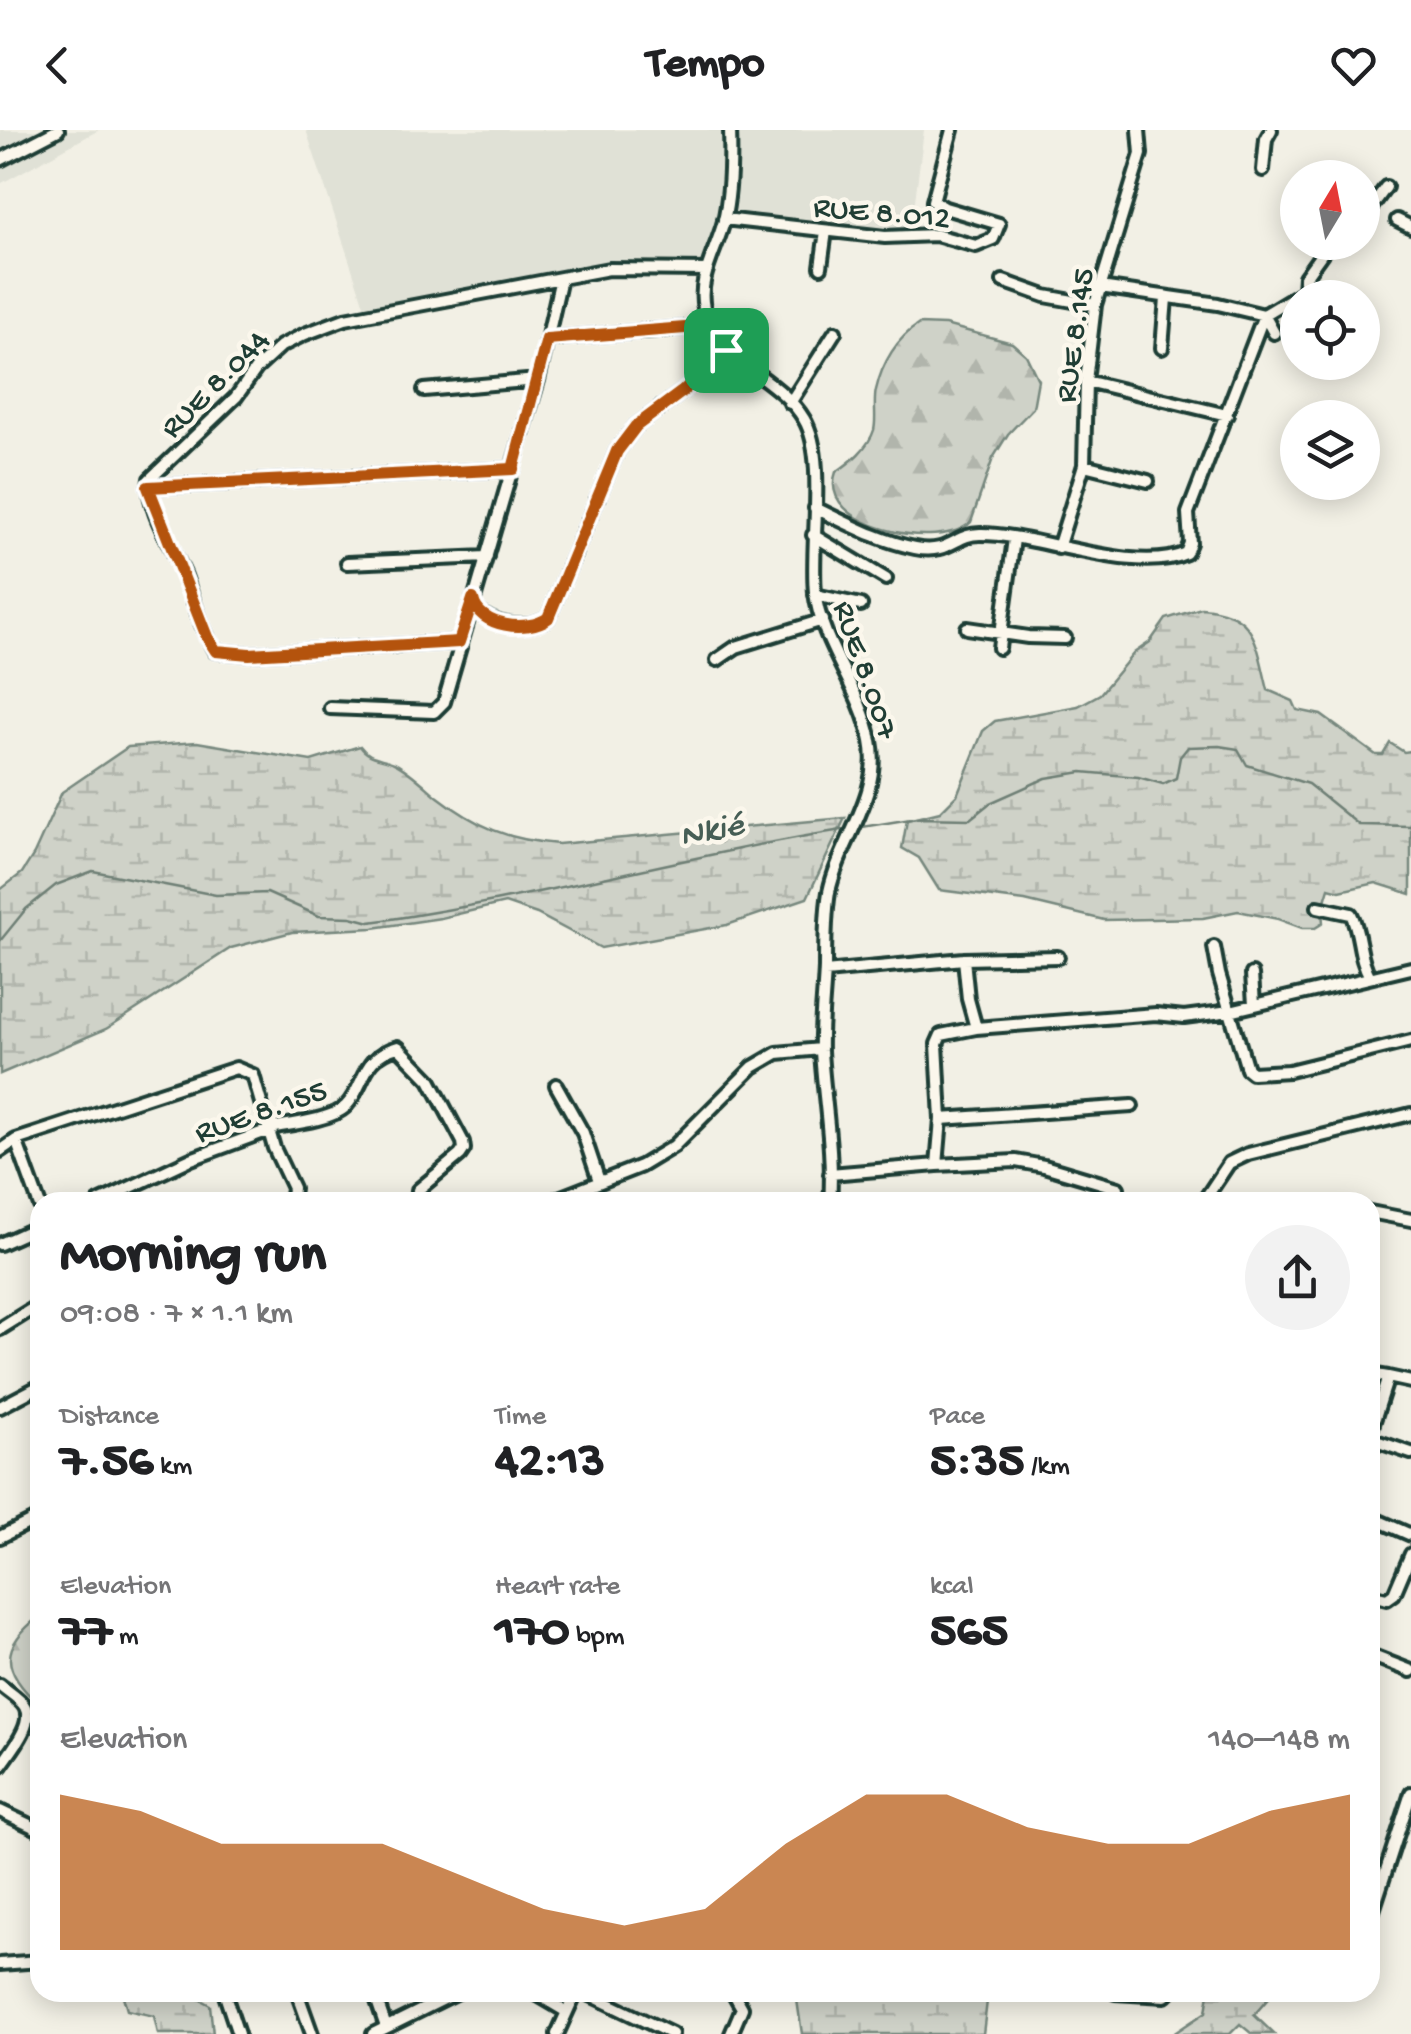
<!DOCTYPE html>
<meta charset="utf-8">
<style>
body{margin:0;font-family:"Gochi Hand",sans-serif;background:#f2f2f2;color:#202124;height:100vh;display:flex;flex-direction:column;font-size:38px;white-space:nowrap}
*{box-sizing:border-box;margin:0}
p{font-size:32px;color:#757577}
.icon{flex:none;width:55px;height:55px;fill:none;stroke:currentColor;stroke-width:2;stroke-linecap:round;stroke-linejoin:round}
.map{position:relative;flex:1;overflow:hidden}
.sheet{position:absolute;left:30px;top:1062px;width:1350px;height:810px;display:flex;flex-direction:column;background:#fff;border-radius:30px;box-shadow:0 5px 25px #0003}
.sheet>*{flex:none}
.needle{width:65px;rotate:10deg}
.tools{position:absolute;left:1280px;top:30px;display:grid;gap:20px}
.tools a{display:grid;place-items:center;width:100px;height:100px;border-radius:50%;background:#fff;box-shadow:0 5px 25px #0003;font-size:50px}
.pin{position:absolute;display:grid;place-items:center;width:85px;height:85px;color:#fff;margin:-42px;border-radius:20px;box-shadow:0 5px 15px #0006}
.round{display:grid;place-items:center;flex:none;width:105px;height:105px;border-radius:52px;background:#f2f2f2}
.headline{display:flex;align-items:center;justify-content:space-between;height:170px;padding:0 30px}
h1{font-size:55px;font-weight:700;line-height:75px}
.figures{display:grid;grid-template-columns:repeat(3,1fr);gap:15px;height:170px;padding:10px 30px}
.figures div{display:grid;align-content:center}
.figures b{font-size:50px;font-weight:700}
.figures small{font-size:28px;font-weight:400}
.figures p{font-size:28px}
.chart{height:280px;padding:20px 30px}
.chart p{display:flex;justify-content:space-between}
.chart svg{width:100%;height:180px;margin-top:10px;fill:#b45309;opacity:.7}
header{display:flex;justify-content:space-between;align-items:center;height:130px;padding:0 30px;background:#fff;font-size:45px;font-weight:700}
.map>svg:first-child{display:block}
.built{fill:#e0e1d6}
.forest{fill:url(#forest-firs);stroke:#77887e;stroke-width:2.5}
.wetland{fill:url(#wetland-marsh);stroke:#77887e;stroke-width:2.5}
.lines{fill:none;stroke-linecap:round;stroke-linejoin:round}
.stream{stroke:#6e7f75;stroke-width:2.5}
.minor-casing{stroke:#1f3d34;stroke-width:18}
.minor{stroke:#fbf7ec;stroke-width:10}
.route-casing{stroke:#fff;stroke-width:20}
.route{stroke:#b45309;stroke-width:12}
.labels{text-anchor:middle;stroke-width:9;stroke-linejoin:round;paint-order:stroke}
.street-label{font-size:32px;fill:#1f3d34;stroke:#fbf7ec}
.water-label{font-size:35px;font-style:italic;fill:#465e55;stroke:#fbf7ec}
</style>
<header><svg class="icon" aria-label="back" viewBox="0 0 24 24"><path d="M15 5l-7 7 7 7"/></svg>Tempo<svg class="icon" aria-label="heart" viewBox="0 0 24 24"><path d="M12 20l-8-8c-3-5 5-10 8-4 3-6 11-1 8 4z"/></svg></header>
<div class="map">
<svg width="1411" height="1904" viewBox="0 0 1411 1904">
<defs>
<pattern id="forest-firs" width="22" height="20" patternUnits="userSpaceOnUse" patternTransform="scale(2.5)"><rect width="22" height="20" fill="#cfd2c8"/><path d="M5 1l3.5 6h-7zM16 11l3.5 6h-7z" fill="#b1b5ac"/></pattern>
<pattern id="wetland-marsh" width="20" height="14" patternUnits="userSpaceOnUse" patternTransform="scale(2.5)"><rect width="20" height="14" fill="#cfd2c8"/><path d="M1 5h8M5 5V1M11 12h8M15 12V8" fill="none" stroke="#b1b5ac"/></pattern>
</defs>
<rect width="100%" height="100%" fill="#f2f0e5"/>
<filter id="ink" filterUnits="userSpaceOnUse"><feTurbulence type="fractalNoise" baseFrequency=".01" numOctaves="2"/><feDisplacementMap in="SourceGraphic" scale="20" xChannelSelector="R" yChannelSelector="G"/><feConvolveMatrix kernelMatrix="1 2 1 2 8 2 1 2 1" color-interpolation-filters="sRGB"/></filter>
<g filter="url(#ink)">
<path class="built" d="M 0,0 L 99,0 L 0,54 Z
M 306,0 L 727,0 L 728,35 L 720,89 L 700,131 L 609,136 L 367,184 Z
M 736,0 L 924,0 L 911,102 L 733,87 Z"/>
<path class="forest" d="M 919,194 L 945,195 L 1012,213 L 1026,225 L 1038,250 L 1033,278 L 1008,304 L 993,328 L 971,392 C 941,422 816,398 836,342 C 850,333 869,317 874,300 C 877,288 873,273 876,260 C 882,233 897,208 919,194 Z
M 40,1486 L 40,1575 C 0,1540 0,1516 40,1486 Z"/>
<path class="wetland" d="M 1201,478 C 1257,482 1256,513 1268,560 L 1293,571 L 1297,580 L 1321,585 L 1376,625 L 1383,625 L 1390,613 L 1404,622 L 1411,621 L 1411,764 L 1376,753 L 1340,761 L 1329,758 L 1322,781 L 1323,793 L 1315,798 L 1302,798 L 1278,789 L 1238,781 L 1203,788 L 1104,790 L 1025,771 L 939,760 L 919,728 L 902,718 L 907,690 L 940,682 L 957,665 L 983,601 L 995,591 L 1078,576 L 1100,564 L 1134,523 L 1150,512 L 1166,489 Z
M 197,612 L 311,631 L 360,616 C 369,629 381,627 394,633 C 409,640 424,655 437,666 C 477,697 508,710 558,714 L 845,688 L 807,768 L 727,795 L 601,818 L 537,784 L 505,773 L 441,788 L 373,798 L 292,802 L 231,818 L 106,899 L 0,944 L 0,760 L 22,743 L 34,724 L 62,662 L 128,617 Z
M 122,1863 L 194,1863 L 199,1869 L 210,1875 L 213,1904 L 158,1904 L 154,1886 L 127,1880 Z
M 796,1863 L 988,1863 L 983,1904 L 802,1904 Z
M 1209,1863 L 1273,1863 L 1254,1885 L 1274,1904 L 1252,1904 L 1240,1894 L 1230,1904 L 1173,1904 L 1206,1882 Z"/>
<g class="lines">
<path class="stream" d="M 856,698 L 917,688 L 970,689 L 990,673 L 1046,648 L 1082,642 L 1138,647 L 1163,654 L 1176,648 L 1180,627 L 1188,617 L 1219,616 L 1238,619 L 1247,635 L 1308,654 L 1359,695 L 1411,696
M 0,811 L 26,779 L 56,755 L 93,741 L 216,765 L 267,763 L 319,786 L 351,787 L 370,792 C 531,770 689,724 848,699"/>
<g class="minor-casing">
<path id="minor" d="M 730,0 C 731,30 731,61 724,91 C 717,119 697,149 704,178 C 717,233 778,245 804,289 C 827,327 810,414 815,462 C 821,514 861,559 871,611 C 882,665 840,710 829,762 C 825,786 825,813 825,838 C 824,865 820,893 821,921 C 824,971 834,1022 830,1072
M 0,30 L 58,0
M 1263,40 L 1266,9 L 1271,0
M 724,89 L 885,107 L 936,105 L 976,116 L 993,109 L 999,94 L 945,78 L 933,71 L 952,0
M 1362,90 L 1386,57
M 1397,90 L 1411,97
M 821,137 L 826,101
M 1003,151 L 1045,166 L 1095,175
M 1100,157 L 1218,174 L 1264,185 L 1304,161 L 1305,147 L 1330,112
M 1264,185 L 1274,203
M 547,209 L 710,196
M 1162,218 L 1166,168
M 1086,251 L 1227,285
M 424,260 L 538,250
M 790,273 L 835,202
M 1084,335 L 1148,351
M 148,357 L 513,339
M 815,378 C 847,393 879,411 915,418 C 950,425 955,404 980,404 C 1034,403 1135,446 1186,423 L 1190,413 L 1188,383 L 1264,185
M 813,405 L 886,449
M 1058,418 L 1084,335 L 1086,251 L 1095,175 L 1141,24 L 1139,0
M 347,433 L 487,427
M 815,465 L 861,475
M 473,469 L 475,478 C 492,495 527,502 548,488 L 617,321 L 636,296 L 683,261 L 726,220
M 967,498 L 1028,507 L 1065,508
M 459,512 L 249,524 L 215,521 C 201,498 194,471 185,446 C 175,422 144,374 150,349 L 236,267 L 256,239 L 281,216 L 305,204 L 345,189 L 561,148
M 999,518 L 1014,409
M 717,530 L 736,517 L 823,490
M 330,578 L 434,582 L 444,572 L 538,250 L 561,148 L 609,139 L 707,140
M 1318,777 L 1351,784 C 1361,803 1358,827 1370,847
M 1214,817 L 1219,844 L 1247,939 L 1252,943 L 1289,941 L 1411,911
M 825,842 L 964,829 L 1058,827
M 1252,844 L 1254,874
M 976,898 L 1156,884 L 1184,887 L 1230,881 L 1411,838
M 556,955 L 583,1003 L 599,1051
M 941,989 L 1132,976
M 0,1021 L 16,1010
M 937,1035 L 1016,1031 L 1044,1036 L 1118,1058
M 830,1044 L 937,1035 L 941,989 L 937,914 L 941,905 L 976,898 L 968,869 L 964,829
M 99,1072 L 191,1029 L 261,1003 L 269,1003 L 275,997 C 293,994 334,989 346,976 C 366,955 360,927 398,917 L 430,950 L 463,1012 L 464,1019 L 460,1025 L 418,1060 L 417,1072
M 549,1072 L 641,1036 L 674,1016 L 753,937 L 777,923 L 821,919
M 1203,1072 L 1229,1033 L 1248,1024 L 1411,984
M 40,1076 L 16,1010 L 236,938 L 253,945 L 274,1018 L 293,1058 L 292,1066 L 286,1072
M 1370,1082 L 1411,1090
M 0,1114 L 40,1096
M 0,1199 L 40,1174
M 1370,1244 L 1388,1247
M 0,1277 L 40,1256
M 1370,1303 L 1388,1247 L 1411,1252
M 1370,1309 L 1411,1323
M 1370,1387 L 1411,1405
M 0,1407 L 40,1387
M 1370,1465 L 1387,1469 L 1394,1464 L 1411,1424
M 1370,1525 L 1411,1541
M 0,1555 C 7,1561 21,1569 25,1577 C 35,1595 9,1623 0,1637
M 0,1681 L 40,1700
M 1370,1790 L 1411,1663
M 0,1834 L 40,1831
M 224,1862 L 238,1904
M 297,1862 L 312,1904
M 374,1862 L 386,1897
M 533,1862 L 567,1882
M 584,1862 L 672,1904
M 1115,1863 L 1165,1866 L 1169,1862
M 373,1904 L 458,1862
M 557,1904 L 576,1862
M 731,1904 L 742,1878 L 733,1862"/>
</g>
<use href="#minor" class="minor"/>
</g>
</g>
<g class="lines" filter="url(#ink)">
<g class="route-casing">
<path id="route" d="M 710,196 L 726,220 L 683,261 L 636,296 L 617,321 L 548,488 C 528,503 478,497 473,469 L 459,512 L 249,524 L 216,521 L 207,507 L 148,357 L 513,339 L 547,209 Z"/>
</g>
<use href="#route" class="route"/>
</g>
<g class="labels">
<g class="street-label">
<text transform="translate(882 80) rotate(5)" y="11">RUE 8.012</text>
<text transform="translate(1072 205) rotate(-82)" y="11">RUE 8.145</text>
<text transform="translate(213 252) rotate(-45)" y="11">RUE 8.044</text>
<text transform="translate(868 539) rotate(71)" y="11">RUE 8.007</text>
<text transform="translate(260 979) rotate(-19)" y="11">RUE 8.155</text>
</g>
<g class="water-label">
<text transform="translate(711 697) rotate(-11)" y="12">Nkié</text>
</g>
</g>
</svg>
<div class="tools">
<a><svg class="needle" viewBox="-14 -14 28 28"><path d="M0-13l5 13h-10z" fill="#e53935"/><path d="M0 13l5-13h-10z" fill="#757577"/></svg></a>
<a><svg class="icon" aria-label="locate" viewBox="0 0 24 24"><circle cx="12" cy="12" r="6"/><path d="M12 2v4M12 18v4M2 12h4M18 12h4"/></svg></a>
<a><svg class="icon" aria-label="layers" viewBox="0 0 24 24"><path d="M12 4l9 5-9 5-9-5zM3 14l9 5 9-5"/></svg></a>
</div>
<div class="pin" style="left:726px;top:220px;background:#1e9e55"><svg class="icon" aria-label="arrive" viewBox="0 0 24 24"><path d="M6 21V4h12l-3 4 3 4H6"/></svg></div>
<section class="sheet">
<div class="headline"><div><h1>Morning run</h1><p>09:08 · 7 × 1.1 km</p></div><a class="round"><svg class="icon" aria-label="share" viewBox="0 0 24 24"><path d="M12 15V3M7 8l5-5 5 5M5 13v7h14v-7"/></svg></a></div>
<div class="figures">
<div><p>Distance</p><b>7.56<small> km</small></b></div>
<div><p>Time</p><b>42:13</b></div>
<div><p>Pace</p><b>5:35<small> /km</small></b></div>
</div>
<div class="figures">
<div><p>Elevation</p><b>77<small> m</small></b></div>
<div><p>Heart rate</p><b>170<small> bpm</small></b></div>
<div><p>kcal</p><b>565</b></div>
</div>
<div class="chart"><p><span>Elevation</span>140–148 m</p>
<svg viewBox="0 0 160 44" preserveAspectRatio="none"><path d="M0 44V6L10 10L20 18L30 18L40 18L50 26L60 34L70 38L80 34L90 18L100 6L110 6L120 14L130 18L140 18L150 10L160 6V44z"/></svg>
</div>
</section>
</div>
